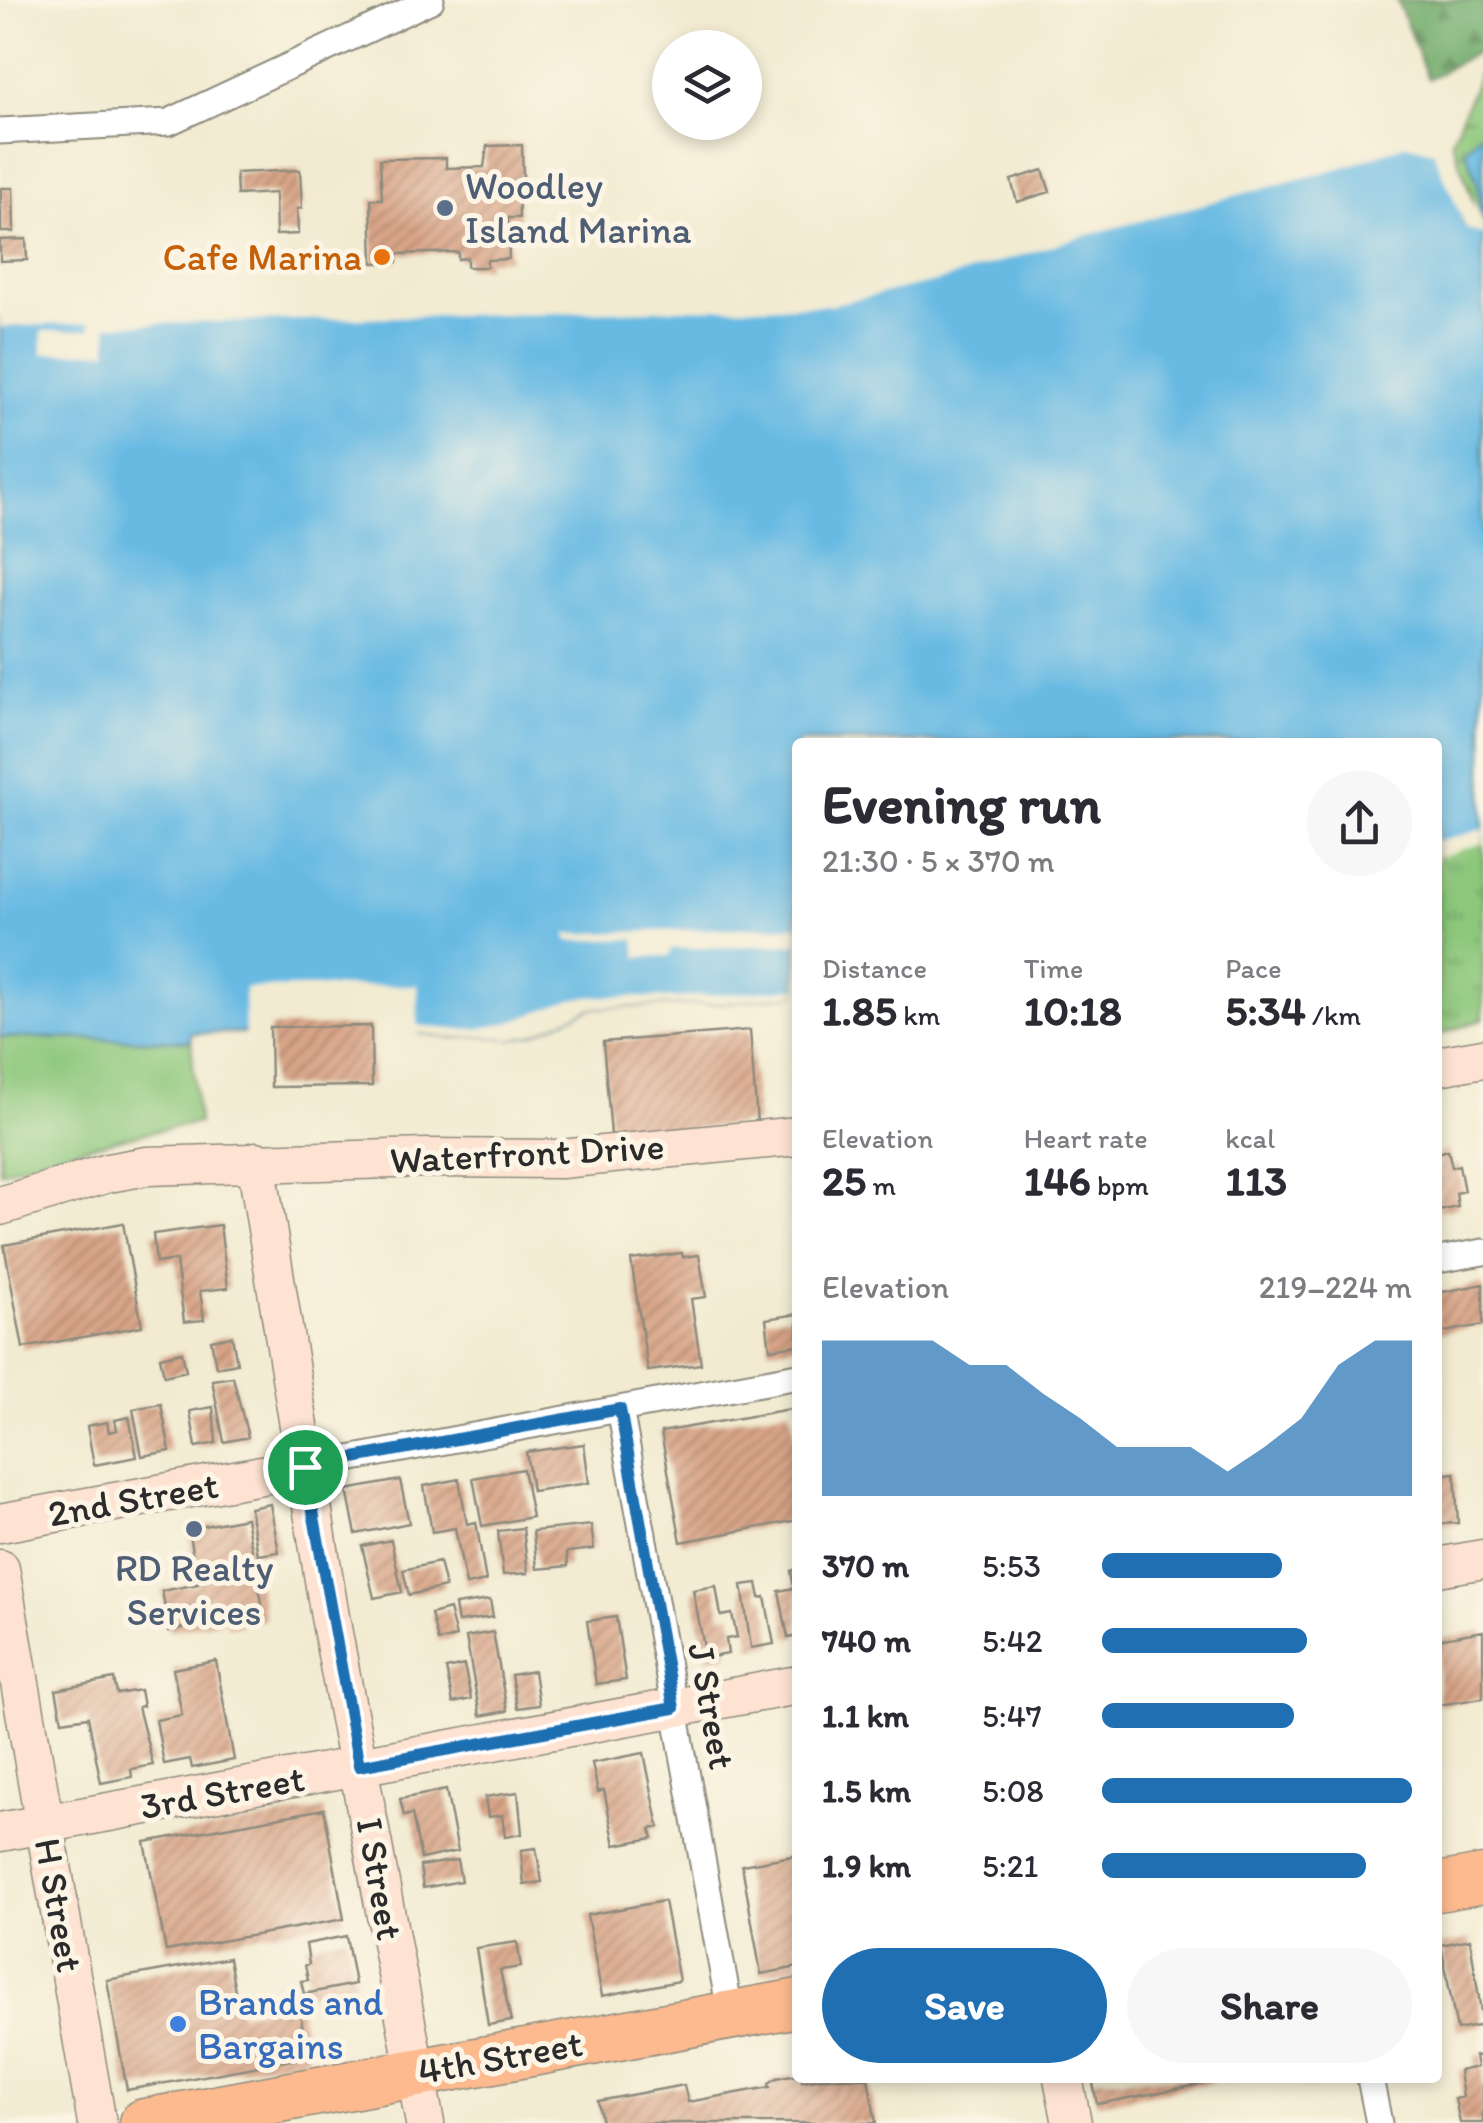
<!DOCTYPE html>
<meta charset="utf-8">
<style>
body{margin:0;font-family:Itim,sans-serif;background:#f7f7f7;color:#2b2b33;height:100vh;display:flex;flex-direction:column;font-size:38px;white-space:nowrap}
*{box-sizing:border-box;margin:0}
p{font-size:32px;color:#7c7c81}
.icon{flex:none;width:55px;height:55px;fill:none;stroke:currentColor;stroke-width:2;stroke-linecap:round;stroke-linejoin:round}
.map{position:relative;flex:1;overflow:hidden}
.sheet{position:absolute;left:792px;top:738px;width:650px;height:1345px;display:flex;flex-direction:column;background:#fff;border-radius:10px;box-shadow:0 5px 15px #0003}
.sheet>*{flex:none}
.buttons{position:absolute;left:652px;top:30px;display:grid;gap:20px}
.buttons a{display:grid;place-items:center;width:110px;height:110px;border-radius:50%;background:#fff;box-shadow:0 5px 15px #0003;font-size:50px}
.pin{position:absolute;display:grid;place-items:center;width:85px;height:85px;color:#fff;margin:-42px;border:5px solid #fff;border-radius:50%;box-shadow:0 2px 10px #0007}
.round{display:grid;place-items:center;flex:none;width:105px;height:105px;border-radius:52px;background:#f7f7f7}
.head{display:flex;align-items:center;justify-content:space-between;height:170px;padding:0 30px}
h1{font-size:55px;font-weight:700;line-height:75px}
.metrics{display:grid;grid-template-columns:repeat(3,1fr);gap:15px;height:170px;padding:10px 30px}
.metrics div{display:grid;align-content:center}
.metrics b{font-size:42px;font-weight:700}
.metrics small{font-size:28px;font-weight:400}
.metrics p{font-size:28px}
.chart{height:280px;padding:20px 30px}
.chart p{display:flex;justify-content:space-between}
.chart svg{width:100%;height:180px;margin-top:10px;fill:#1f6fb2;opacity:.7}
.cta{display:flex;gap:20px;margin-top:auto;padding:20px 30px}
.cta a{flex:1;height:115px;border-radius:60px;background:#1f6fb2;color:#fff;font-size:40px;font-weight:700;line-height:115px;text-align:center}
.cta a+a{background:#f7f7f7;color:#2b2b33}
ul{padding:0 30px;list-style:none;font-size:32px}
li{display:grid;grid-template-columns:160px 120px 1fr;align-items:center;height:75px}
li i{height:25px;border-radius:12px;background:#1f6fb2}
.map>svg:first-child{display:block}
.green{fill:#8cc77c;stroke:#5c7954;stroke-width:2.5}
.forest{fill:url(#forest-firs);stroke:#4e6c4c;stroke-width:2.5}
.wetland{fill:url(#wetland-marsh);stroke:#5c7954;stroke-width:2.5}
.park{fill:url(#park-tufts);stroke:#5c7954;stroke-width:2.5}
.water{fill:#67bae3;stroke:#497287;stroke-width:2.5}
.pier{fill:#f2ebd1}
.building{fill:url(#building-hatch)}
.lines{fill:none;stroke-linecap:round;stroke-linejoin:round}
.street-casing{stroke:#8e8b7e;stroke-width:29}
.secondary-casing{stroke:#8e8b7e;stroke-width:41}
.highway-casing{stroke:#8e8b7e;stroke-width:51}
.street{stroke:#fff;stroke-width:25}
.secondary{stroke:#fee3d2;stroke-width:38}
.highway{stroke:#fcba8e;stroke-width:48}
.route-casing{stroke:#fff;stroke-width:20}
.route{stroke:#1f6fb2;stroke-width:12}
.service-dot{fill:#5c6f8a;stroke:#fcf5e5;stroke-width:4}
.food-dot{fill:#e8710a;stroke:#fcf5e5;stroke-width:4}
.shop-dot{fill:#3f7fe0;stroke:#fcf5e5;stroke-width:4}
.labels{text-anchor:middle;stroke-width:10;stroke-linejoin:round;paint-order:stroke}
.service-label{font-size:38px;fill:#4e5e75;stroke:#fcf5e5;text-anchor:start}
.food-label{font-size:38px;fill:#c56008;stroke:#fcf5e5;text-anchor:end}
.street-label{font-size:38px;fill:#2b2b2b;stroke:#fcf5e5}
.shop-label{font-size:38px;fill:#366cbe;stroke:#fcf5e5;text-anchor:start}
</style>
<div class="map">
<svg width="1483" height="2123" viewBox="0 0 1483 2123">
<defs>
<pattern id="forest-firs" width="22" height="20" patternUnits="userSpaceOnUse" patternTransform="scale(2.5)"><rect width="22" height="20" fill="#71ac6c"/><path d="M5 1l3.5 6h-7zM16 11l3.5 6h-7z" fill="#5d8c59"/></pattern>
<pattern id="wetland-marsh" width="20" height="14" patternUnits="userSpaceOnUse" patternTransform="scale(2.5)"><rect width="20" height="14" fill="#8cc77c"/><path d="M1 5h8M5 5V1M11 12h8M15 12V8" fill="none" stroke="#73a266"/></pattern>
<pattern id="park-tufts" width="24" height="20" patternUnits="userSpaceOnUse" patternTransform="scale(2.5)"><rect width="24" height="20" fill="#8cc77c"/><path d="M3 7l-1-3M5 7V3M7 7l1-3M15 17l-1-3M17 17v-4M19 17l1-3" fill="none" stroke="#73a266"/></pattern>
<pattern id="building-hatch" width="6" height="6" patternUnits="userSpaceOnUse" patternTransform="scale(2.5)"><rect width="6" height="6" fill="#d9a588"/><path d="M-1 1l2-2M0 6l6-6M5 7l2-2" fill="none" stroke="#b0876f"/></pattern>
</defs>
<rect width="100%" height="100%" fill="#fcf5e5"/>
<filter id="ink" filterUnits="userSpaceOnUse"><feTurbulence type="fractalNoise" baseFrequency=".01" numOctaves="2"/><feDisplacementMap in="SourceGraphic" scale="20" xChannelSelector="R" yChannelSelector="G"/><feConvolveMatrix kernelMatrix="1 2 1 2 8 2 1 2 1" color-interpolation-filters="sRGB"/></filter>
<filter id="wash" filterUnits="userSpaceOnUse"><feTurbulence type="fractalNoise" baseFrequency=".0048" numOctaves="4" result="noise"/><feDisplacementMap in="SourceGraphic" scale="40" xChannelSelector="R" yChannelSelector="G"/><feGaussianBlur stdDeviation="2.25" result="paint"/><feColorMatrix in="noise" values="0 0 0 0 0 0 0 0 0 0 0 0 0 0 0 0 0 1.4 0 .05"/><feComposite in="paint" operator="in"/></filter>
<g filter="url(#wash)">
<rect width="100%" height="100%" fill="#f2ebd1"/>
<path class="green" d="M 0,1037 L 191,1041 L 198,1123 C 130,1135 65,1150 0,1172 Z"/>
<path class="forest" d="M 1397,0 L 1483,0 L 1483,49 L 1428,79 Z"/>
<path class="wetland" d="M 1483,64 L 1483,230 L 1452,140 Z"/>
<path class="park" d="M 1483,839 L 1483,1019 L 1438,1035 L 1438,853 Z"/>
<path class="water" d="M 1483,131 L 1483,839 L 1438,853 L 1438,742 L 798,742 L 797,994 L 722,1003 L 590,1008 L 533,1034 L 511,1039 L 484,1036 L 450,1038 L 418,1033 L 191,1033 L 191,1041 L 0,1037 L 0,316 L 847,295 L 1417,137 L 1445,161 L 1465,225 L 1481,227 L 1477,182 L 1465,149 Z"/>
<path class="pier" d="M 1417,132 L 1449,158 L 1469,221 L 1476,222 L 1473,196 L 1483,224 L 1483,235 L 1466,228 L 1433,151 L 1407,144 L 1351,165 L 1080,237 L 940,281 L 829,305 L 108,325 L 108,351 L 42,354 L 42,331 L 90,330 L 90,323 L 0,327 L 0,311 L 846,290 L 936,268 L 1065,226 L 1103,220 L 1252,175 Z
M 1483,829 L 1483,843 L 1438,857 L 1438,842 Z
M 797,926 L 797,944 L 671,949 L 670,956 L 637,957 L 635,939 L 568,941 L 567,934 Z
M 417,985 L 418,1025 L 450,1029 L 478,1029 L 508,1023 L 572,999 L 597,996 L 676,998 L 798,988 L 797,994 L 722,1003 L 590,1008 L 533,1034 L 511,1039 L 484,1036 L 450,1038 L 419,1033 L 418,1038 L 245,1038 L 244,988 Z"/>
<g id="blocks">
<path class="building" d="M 522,145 L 523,179 L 518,179 L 519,218 L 508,218 L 509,259 L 487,260 L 487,267 L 467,267 L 467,258 L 458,259 L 458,252 L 397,254 L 397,262 L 373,263 L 371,199 L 382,199 L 380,159 L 446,158 L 446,168 L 484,167 L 487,146 Z
M 300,170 L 302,208 L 297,209 L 298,234 L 276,235 L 275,193 L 237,195 L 236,173 Z
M 1043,170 L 1050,192 L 1017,202 L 1011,180 Z
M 1,188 L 13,188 L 14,232 L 1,232 Z
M 26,239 L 27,260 L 0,261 L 0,240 Z
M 371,1026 L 372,1086 L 271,1087 L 270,1027 Z
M 750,1030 L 757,1123 L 611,1135 L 603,1042 Z
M 1448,1150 L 1452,1167 L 1459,1165 L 1464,1191 L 1456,1193 L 1458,1207 L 1438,1211 L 1438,1153 Z
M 123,1223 L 142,1326 L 23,1348 L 4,1245 Z
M 220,1225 L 228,1288 L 200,1291 L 204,1320 L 184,1322 L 176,1260 L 156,1263 L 153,1234 Z
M 682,1253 L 683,1257 L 699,1255 L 706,1297 L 691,1299 L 701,1364 L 648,1371 L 631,1260 Z
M 1483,1284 L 1483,1325 L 1438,1333 L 1438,1293 Z
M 798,1314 L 798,1345 L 770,1349 L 766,1319 Z
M 232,1336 L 237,1363 L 216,1367 L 211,1340 Z
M 182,1352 L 186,1371 L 164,1376 L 160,1357 Z
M 233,1377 L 248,1437 L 224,1442 L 212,1380 Z
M 161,1404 L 170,1451 L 142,1456 L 133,1409 Z
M 213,1407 L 216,1443 L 196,1447 L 190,1411 Z
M 790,1409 L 798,1449 L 798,1520 L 681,1542 L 661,1432 Z
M 129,1417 L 137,1457 L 94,1465 L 87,1426 L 107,1422 L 109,1432 L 117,1430 L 115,1420 Z
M 584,1444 L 589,1483 L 532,1491 L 526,1452 Z
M 523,1469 L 532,1517 L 482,1526 L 473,1478 Z
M 1455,1473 L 1458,1523 L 1438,1524 L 1438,1475 Z
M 459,1479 L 467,1524 L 476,1522 L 486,1581 L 466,1585 L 455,1528 L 432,1532 L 424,1486 Z
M 400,1480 L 409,1523 L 356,1534 L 347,1490 Z
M 270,1504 L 279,1552 L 258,1555 L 250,1508 Z
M 246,1518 L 265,1620 L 227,1627 L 226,1620 L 169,1631 L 162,1591 L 198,1584 L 188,1529 Z
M 591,1525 L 594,1549 L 567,1552 L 568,1566 L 537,1569 L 533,1531 Z
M 523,1528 L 528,1573 L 503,1575 L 498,1531 Z
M 391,1540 L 402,1592 L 374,1598 L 362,1546 Z
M 439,1562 L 445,1587 L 409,1595 L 403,1570 Z
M 798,1569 L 798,1636 L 788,1638 L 779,1591 L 794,1588 L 791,1571 Z
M 757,1583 L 760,1598 L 765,1597 L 774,1644 L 751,1648 L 742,1585 Z
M 716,1586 L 721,1616 L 732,1614 L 737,1637 L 726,1639 L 728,1654 L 706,1658 L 693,1590 Z
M 490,1600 L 493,1617 L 458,1622 L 455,1605 Z
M 449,1609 L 456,1637 L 438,1641 L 431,1614 Z
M 616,1617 L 626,1680 L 596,1684 L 587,1621 Z
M 1483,1631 L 1483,1698 L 1438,1705 L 1438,1639 Z
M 493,1632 L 507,1711 L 480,1716 L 466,1637 Z
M 216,1661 L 234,1760 L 192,1768 L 190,1759 L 164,1764 L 156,1720 L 182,1715 L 173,1669 Z
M 464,1665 L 471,1699 L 453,1703 L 446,1669 Z
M 534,1671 L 539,1705 L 517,1708 L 511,1675 Z
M 114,1679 L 117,1694 L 140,1690 L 143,1706 L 138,1707 L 153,1765 L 131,1769 L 132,1777 L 101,1783 L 88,1717 L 62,1721 L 56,1690 Z
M 644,1753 L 659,1827 L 651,1829 L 653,1838 L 615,1845 L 604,1790 L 598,1792 L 592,1763 Z
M 446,1790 L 458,1851 L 421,1859 L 412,1814 L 404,1816 L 400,1799 Z
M 518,1792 L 522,1834 L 505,1837 L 502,1815 L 488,1817 L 485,1797 Z
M 324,1809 L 344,1919 L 166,1951 L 145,1842 Z
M 536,1848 L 542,1882 L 524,1885 L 521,1850 Z
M 798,1855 L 798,1967 L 761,1974 L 742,1865 Z
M 457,1860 L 461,1881 L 423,1888 L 420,1866 Z
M 664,1901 L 679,1981 L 602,1996 L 587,1915 Z
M 346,1936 L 355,1984 L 304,1994 L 301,1981 L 308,1980 L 305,1965 L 309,1964 L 306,1944 Z
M 1470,1939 L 1483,2025 L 1457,2030 L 1441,1945 Z
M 517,1942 L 521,1967 L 500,1970 L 511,2021 L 488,2025 L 476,1948 Z
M 229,1958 L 239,2013 L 298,2002 L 308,2057 L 127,2090 L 107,1980 Z
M 1483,2055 L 1483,2123 L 1460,2123 L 1455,2099 L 1463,2097 L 1459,2071 L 1477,2067 L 1475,2056 Z
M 792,2075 L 802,2078 L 802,2081 L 822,2078 L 868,2078 L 876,2123 L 602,2123 L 598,2101 L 684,2085 L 688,2102 L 770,2087 L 769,2083 L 777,2078 Z
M 1092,2078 L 1212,2078 L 1213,2082 L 1097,2104 Z"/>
</g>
</g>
<g filter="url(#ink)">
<use href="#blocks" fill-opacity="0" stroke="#8e8b7e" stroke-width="2.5"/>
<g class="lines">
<g class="street-casing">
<path id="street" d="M 0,131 L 169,122 L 431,0
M 1438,1260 L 1483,1252
M 620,1409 L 731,2017
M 305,1467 L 798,1376
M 1370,2078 L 1379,2123"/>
</g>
<g class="secondary-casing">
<path id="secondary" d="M 1438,1066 L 1483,1058
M 256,1161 L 330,1617 L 425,2123
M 0,1206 L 108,1173 L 147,1166 L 428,1158 L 561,1159 L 798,1136
M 0,1523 L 305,1467
M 1438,1567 L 1483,1559
M 0,1569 L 97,2123
M 0,1832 L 798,1685
M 1063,2078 L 1072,2123"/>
</g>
<g class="highway-casing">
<path id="highway" d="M 1438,1887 L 1483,1879
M 144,2123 L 798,2003"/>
</g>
<use href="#street" class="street"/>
<use href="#secondary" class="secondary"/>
<use href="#highway" class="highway"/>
</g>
</g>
<g class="lines" filter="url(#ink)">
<g class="route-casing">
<path id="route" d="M 620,1409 L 674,1708 L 359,1766 L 305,1467 Z"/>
</g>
<use href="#route" class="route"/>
</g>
<g class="service-dot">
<circle cx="445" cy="208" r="10"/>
<circle cx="194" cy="1529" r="10"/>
</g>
<circle class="food-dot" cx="382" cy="257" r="10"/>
<circle class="shop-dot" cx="178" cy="2024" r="10"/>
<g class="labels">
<g class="service-label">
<text x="465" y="199">Woodley<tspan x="465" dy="44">Island Marina</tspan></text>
<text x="194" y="1581" text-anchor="middle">RD Realty<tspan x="194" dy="44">Services</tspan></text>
</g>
<g class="food-label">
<text x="362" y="270">Cafe Marina</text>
</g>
<g class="street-label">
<text transform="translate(527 1153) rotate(-3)" y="13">Waterfront Drive</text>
<text transform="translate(133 1499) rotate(-10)" y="13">2nd Street</text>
<text transform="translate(712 1706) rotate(80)" y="13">J Street</text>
<text transform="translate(222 1792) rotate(-10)" y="13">3rd Street</text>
<text transform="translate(380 1879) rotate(80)" y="13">I Street</text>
<text transform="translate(59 1905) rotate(80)" y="13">H Street</text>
<text transform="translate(500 2057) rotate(-10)" y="13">4th Street</text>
</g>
<g class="shop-label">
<text x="198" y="2015">Brands and<tspan x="198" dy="44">Bargains</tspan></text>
</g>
</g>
</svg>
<div class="buttons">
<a><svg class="icon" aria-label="layers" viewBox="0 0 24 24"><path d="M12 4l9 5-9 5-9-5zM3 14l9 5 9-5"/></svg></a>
</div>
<div class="pin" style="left:305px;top:1467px;background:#1e9e55"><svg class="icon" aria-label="arrive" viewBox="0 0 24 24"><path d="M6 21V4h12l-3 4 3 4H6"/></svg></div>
<section class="sheet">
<div class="head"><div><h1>Evening run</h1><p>21:30 · 5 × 370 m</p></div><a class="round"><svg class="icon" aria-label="share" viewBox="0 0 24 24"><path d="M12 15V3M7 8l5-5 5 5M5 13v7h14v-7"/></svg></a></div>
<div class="metrics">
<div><p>Distance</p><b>1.85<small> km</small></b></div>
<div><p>Time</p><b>10:18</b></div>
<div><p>Pace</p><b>5:34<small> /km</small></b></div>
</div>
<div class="metrics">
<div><p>Elevation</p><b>25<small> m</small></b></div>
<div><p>Heart rate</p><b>146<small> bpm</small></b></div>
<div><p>kcal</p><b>113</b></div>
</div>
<div class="chart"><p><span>Elevation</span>219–224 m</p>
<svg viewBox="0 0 160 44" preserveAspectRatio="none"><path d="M0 44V6L10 6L20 6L30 6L40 12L50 12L60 19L70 25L80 32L90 32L100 32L110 38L120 32L130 25L140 12L150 6L160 6V44z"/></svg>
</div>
<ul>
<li><b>370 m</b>5:53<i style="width:58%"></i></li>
<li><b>740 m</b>5:42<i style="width:66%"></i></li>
<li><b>1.1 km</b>5:47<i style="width:62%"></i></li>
<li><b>1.5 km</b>5:08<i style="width:100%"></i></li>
<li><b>1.9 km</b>5:21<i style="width:85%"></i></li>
</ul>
<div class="cta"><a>Save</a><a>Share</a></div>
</section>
</div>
